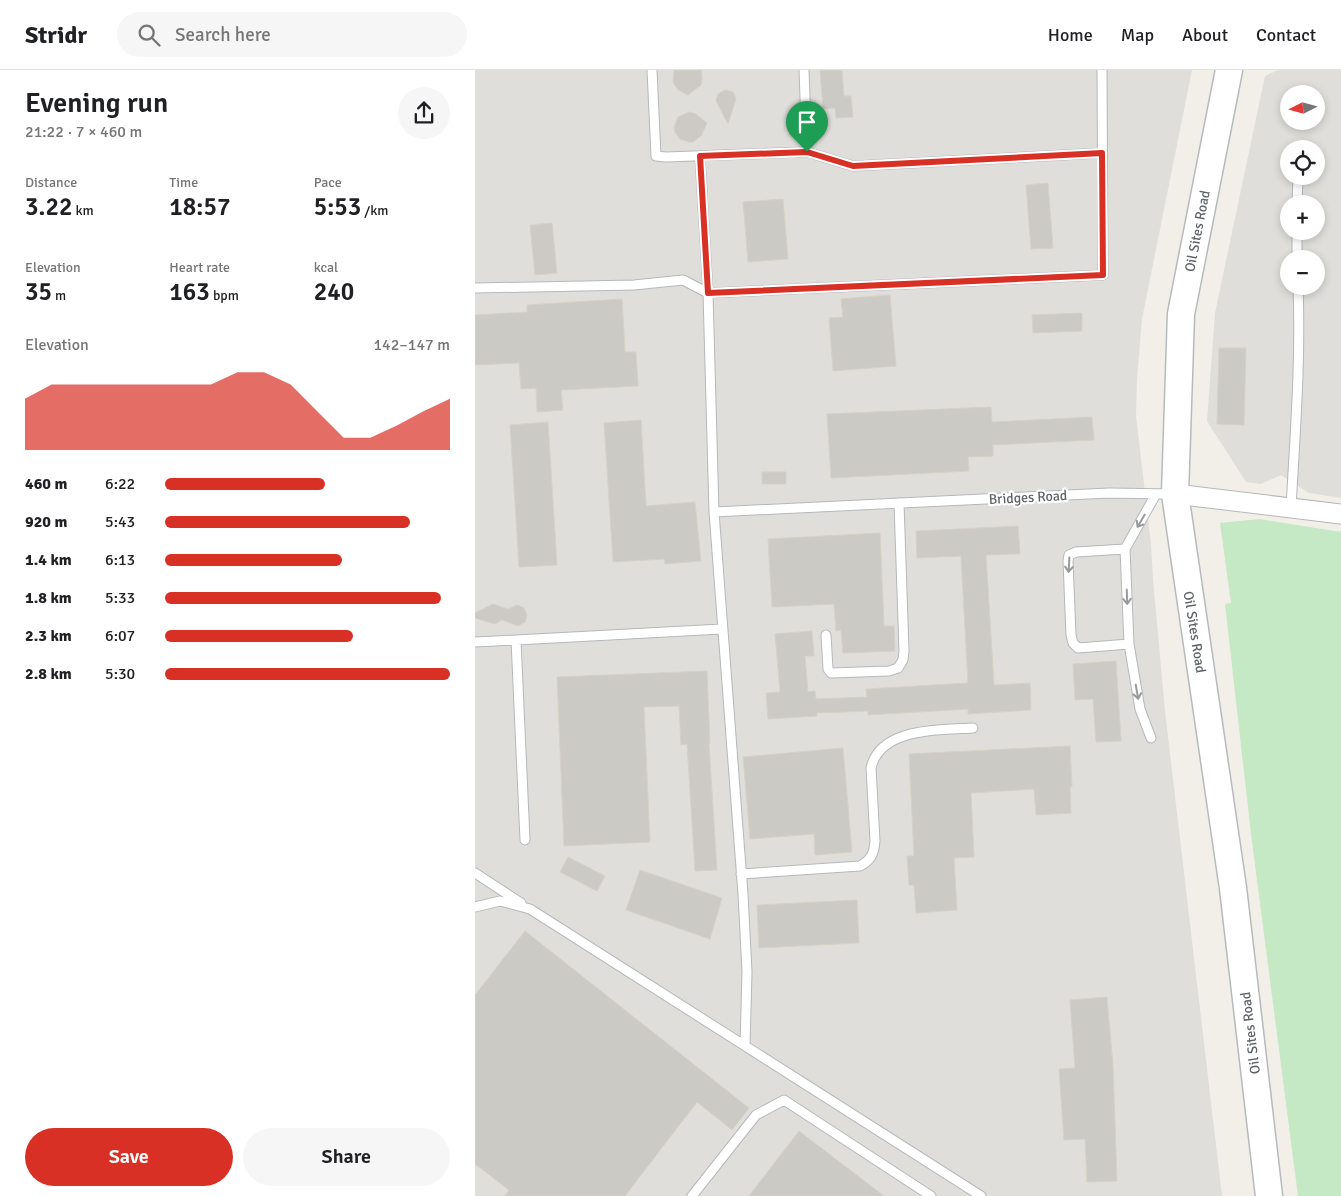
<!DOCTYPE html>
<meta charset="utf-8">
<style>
body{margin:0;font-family:Signika,sans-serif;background:#f6f6f6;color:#202124;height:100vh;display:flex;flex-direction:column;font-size:19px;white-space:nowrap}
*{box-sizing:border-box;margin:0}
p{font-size:16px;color:#757577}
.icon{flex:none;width:28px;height:28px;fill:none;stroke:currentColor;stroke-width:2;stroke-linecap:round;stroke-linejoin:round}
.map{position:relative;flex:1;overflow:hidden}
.details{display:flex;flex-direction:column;background:#fff;width:475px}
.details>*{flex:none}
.needle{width:32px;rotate:264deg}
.buttons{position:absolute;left:805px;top:15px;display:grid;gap:10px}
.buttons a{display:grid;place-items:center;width:45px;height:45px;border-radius:50%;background:#fff;box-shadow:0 2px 8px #0003;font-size:25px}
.pin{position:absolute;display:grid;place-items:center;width:42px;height:42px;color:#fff;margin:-51px -21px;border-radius:50% 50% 50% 0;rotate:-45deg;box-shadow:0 0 5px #0007}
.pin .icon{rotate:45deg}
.round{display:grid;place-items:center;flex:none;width:52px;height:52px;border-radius:26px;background:#f6f6f6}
.headline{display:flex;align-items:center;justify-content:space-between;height:85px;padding:0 25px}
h1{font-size:28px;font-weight:600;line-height:38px}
.figures{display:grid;grid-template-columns:repeat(3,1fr);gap:8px;height:85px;padding:5px 25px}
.figures div{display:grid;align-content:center}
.figures b{font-size:25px;font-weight:600}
.figures small{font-size:14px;font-weight:400}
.figures p{font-size:14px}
.chart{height:140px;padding:10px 25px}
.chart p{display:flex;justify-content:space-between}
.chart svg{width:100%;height:90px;margin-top:5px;fill:#d93025;opacity:.7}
.cta{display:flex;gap:10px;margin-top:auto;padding:10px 25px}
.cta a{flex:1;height:58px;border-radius:30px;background:#d93025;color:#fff;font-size:20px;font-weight:600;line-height:58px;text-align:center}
.cta a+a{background:#f6f6f6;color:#202124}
ul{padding:0 25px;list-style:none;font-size:16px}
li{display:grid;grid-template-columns:80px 60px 1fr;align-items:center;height:38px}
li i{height:12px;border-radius:6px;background:#d93025}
header{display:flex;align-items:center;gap:30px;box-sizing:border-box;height:70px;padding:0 25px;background:#fff;border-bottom:1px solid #e0e0e0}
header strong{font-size:24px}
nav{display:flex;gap:28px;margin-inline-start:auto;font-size:18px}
.search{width:350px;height:45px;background:#f6f6f6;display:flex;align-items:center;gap:12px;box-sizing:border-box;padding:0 18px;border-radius:28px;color:#757577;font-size:19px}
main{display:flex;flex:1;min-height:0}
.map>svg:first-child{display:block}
.industrial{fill:#e0deda;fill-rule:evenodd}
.green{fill:#c5e8c5}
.building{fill:#cccac5;stroke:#d6d1c6}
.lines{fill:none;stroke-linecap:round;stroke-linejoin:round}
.lane-casing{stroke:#b5b8bc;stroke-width:11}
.street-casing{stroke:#b5b8bc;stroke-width:21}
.secondary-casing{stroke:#b6babf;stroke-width:29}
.lane{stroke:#fff;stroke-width:9}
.street{stroke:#fff;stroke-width:19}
.secondary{stroke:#fff;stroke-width:26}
.oneway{stroke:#979a9d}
.route-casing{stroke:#fff;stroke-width:10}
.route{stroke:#d93025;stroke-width:6}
.labels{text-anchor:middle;stroke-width:4.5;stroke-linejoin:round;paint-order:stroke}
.street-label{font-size:14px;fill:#5f6368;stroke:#fff}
</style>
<header>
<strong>Stridr</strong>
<div class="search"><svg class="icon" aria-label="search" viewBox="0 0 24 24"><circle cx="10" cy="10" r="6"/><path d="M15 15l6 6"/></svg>Search here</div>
<nav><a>Home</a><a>Map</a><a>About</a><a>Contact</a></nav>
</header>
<main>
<section class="details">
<div class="headline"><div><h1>Evening run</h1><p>21:22 · 7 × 460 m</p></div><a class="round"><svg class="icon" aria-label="share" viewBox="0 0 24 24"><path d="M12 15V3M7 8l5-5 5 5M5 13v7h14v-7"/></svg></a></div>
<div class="figures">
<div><p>Distance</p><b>3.22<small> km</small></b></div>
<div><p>Time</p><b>18:57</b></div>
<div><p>Pace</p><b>5:53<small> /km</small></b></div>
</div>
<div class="figures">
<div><p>Elevation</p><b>35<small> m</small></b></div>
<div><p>Heart rate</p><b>163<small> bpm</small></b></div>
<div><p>kcal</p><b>240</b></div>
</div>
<div class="chart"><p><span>Elevation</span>142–147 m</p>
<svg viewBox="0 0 160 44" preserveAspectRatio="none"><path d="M0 44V19L10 12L20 12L30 12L40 12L50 12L60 12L70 12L80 6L90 6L100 12L110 25L120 38L130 38L140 32L150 25L160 19V44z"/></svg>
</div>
<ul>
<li><b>460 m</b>6:22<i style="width:56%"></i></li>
<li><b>920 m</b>5:43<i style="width:86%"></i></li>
<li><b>1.4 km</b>6:13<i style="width:62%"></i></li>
<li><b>1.8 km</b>5:33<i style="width:97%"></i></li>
<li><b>2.3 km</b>6:07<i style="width:66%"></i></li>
<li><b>2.8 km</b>5:30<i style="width:100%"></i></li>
</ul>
<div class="cta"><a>Save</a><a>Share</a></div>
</section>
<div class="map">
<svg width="866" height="1126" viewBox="0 0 866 1126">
<rect width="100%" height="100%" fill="#f1efe8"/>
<path class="industrial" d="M 0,0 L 717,0 L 667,249 L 662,309 L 661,346 L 676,474 L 678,509 L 690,641 L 747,1126 L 0,1126 Z
M 803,0 L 866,0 L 866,428 L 834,423 L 806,405 L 786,414 L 771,412 L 732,351 L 740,243 L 790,6 ZM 814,24 L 841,24 L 841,51 L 814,51 ZM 814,79 L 841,79 L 841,106 L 814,106 ZM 814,134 L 841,134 L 841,161 L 814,161 ZM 814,189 L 841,189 L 841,216 L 814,216 Z"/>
<path class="green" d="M 784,449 L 866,462 L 866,1126 L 823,1126 L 776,764 L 750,534 L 756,533 L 745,453 Z"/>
<path class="building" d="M 199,0 L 226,0 L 227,8 L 226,15 L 213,25 L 203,20 L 198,12 Z
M 345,0 L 367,0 L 369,26 L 376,26 L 378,47 L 361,48 L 360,38 L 348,39 Z
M 250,20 L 258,22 L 261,29 L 253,54 L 241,31 L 243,24 Z
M 214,42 L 221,44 L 232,53 L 226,66 L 218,72 L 214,72 L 205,69 L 200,62 L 199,57 L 203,47 Z
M 573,113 L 578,178 L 556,179 L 551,115 Z
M 308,129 L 313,189 L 273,192 L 268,132 Z
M 77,153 L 82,203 L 60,205 L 55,155 Z
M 415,225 L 421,296 L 358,301 L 354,248 L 368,247 L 366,229 Z
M 147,229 L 150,282 L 161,282 L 163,316 L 86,320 L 88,340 L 62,342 L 61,318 L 46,319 L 44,293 L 0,295 L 0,245 L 52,242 L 52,235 Z
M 607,243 L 607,261 L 558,263 L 557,245 Z
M 744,278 L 771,278 L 769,355 L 742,354 Z
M 516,337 L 517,352 L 617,347 L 619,370 L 518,375 L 518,386 L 493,387 L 494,401 L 356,408 L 352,344 Z
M 166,350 L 171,436 L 220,432 L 226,491 L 190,494 L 189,489 L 138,492 L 129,353 Z
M 73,352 L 82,495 L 44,497 L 35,355 Z
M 287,402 L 311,402 L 311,414 L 287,414 Z
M 543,456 L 545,484 L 511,485 L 519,615 L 555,613 L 556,640 L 493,644 L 493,639 L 393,645 L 393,641 L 342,643 L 342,646 L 293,649 L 291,623 L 305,622 L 300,564 L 337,561 L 339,586 L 330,586 L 333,622 L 340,621 L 341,629 L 392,627 L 391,619 L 493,613 L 486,486 L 442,488 L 441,461 Z
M 405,463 L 409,556 L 419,556 L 420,581 L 368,583 L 366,560 L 361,561 L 359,534 L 297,537 L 293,469 Z
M 18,534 L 33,539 L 42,535 L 49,538 L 52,545 L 50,552 L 43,556 L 27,550 L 20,554 L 0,548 L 0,543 Z
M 641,591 L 646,671 L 621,672 L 618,629 L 600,630 L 598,594 Z
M 232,601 L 235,673 L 234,674 L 242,800 L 220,801 L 212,674 L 206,675 L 204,636 L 169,637 L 175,772 L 89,776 L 82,607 Z
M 595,676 L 597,717 L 595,717 L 596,743 L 561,745 L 559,719 L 496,723 L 499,787 L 479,788 L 482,840 L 441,843 L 439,815 L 434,815 L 432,786 L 439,786 L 434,684 Z
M 368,678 L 377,782 L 340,785 L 339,764 L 275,769 L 268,687 Z
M 93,787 L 130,806 L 122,821 L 85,802 Z
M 165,800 L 247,828 L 235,869 L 151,840 Z
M 382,830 L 384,873 L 284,878 L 282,835 Z
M 50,861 L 274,1038 L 257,1060 L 222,1032 L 150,1126 L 30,1126 L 34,1120 L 0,1094 L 0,925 Z
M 632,927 L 638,996 L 642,1111 L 612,1112 L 610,1069 L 589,1070 L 584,999 L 600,998 L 595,930 Z
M 324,1061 L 409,1126 L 274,1126 Z"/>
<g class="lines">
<g class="lane-casing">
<path id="lane" d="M 177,0 L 181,86 L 191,87 L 332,82 L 378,96 L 627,83
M 329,0 L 332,82
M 225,86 L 233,223 L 239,442 L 268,824 L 272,902 L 270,976
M 822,134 L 823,106
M 822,161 L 822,189
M 0,218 L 159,215 L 208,210 L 233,223 L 628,205 L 627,0
M 816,438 C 820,364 826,290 823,216
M 239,442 L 634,423 L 698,424
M 650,479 L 601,482 L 594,485 L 593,491 L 596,565 L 598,573 L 603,578 L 654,574
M 351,565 L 353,599 L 356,603 L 414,601 L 423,598 L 428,590 L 429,581 L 424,433
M 0,572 L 41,570
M 676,668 L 665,639 L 654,574 L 650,479 L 681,424
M 50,770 L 41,570 L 247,559
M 0,803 L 46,833
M 266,804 L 385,796 C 396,790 399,784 400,771 L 396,698 C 405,657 466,660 498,658
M 0,837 L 25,831 L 55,839 L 506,1126
M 217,1126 L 281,1045 L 309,1030 L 456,1126"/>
</g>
<g class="street-casing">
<path id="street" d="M 700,424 L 866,444"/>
</g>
<g class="secondary-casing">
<path id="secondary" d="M 754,0 L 706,244 L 700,424 L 758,818 L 794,1126"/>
</g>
<use href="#lane" class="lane"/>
<use href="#street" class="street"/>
<use href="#secondary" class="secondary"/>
</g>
<defs><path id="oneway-shaft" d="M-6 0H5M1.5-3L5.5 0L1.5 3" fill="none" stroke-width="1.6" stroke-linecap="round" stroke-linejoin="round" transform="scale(1.25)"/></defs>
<g class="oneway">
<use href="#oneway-shaft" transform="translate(666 451) rotate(120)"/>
<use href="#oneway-shaft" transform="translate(594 495) rotate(93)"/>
<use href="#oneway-shaft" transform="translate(652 527) rotate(88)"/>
<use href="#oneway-shaft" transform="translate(662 622) rotate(80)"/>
</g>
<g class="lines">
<g class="route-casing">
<path id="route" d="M 332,82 L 378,96 L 627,83 L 628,205 L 233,223 L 225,86 Z"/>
</g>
<use href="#route" class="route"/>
</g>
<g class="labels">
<g class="street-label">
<text transform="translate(722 161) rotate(-79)" y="5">Oil Sites Road</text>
<text transform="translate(553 427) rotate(-3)" y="5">Bridges Road</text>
<text transform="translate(720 562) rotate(81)" y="5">Oil Sites Road</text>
<text transform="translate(775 963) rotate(-97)" y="5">Oil Sites Road</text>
</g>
</g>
</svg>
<div class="buttons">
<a><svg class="needle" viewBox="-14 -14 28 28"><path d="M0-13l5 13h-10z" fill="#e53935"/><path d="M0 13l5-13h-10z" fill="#757577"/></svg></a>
<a><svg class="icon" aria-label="locate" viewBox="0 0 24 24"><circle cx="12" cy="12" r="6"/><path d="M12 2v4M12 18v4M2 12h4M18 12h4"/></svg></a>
<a>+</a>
<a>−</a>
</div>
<div class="pin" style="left:332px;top:82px;background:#1e9e55"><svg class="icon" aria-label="arrive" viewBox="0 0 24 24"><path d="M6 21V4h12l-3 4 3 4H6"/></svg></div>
</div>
</main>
